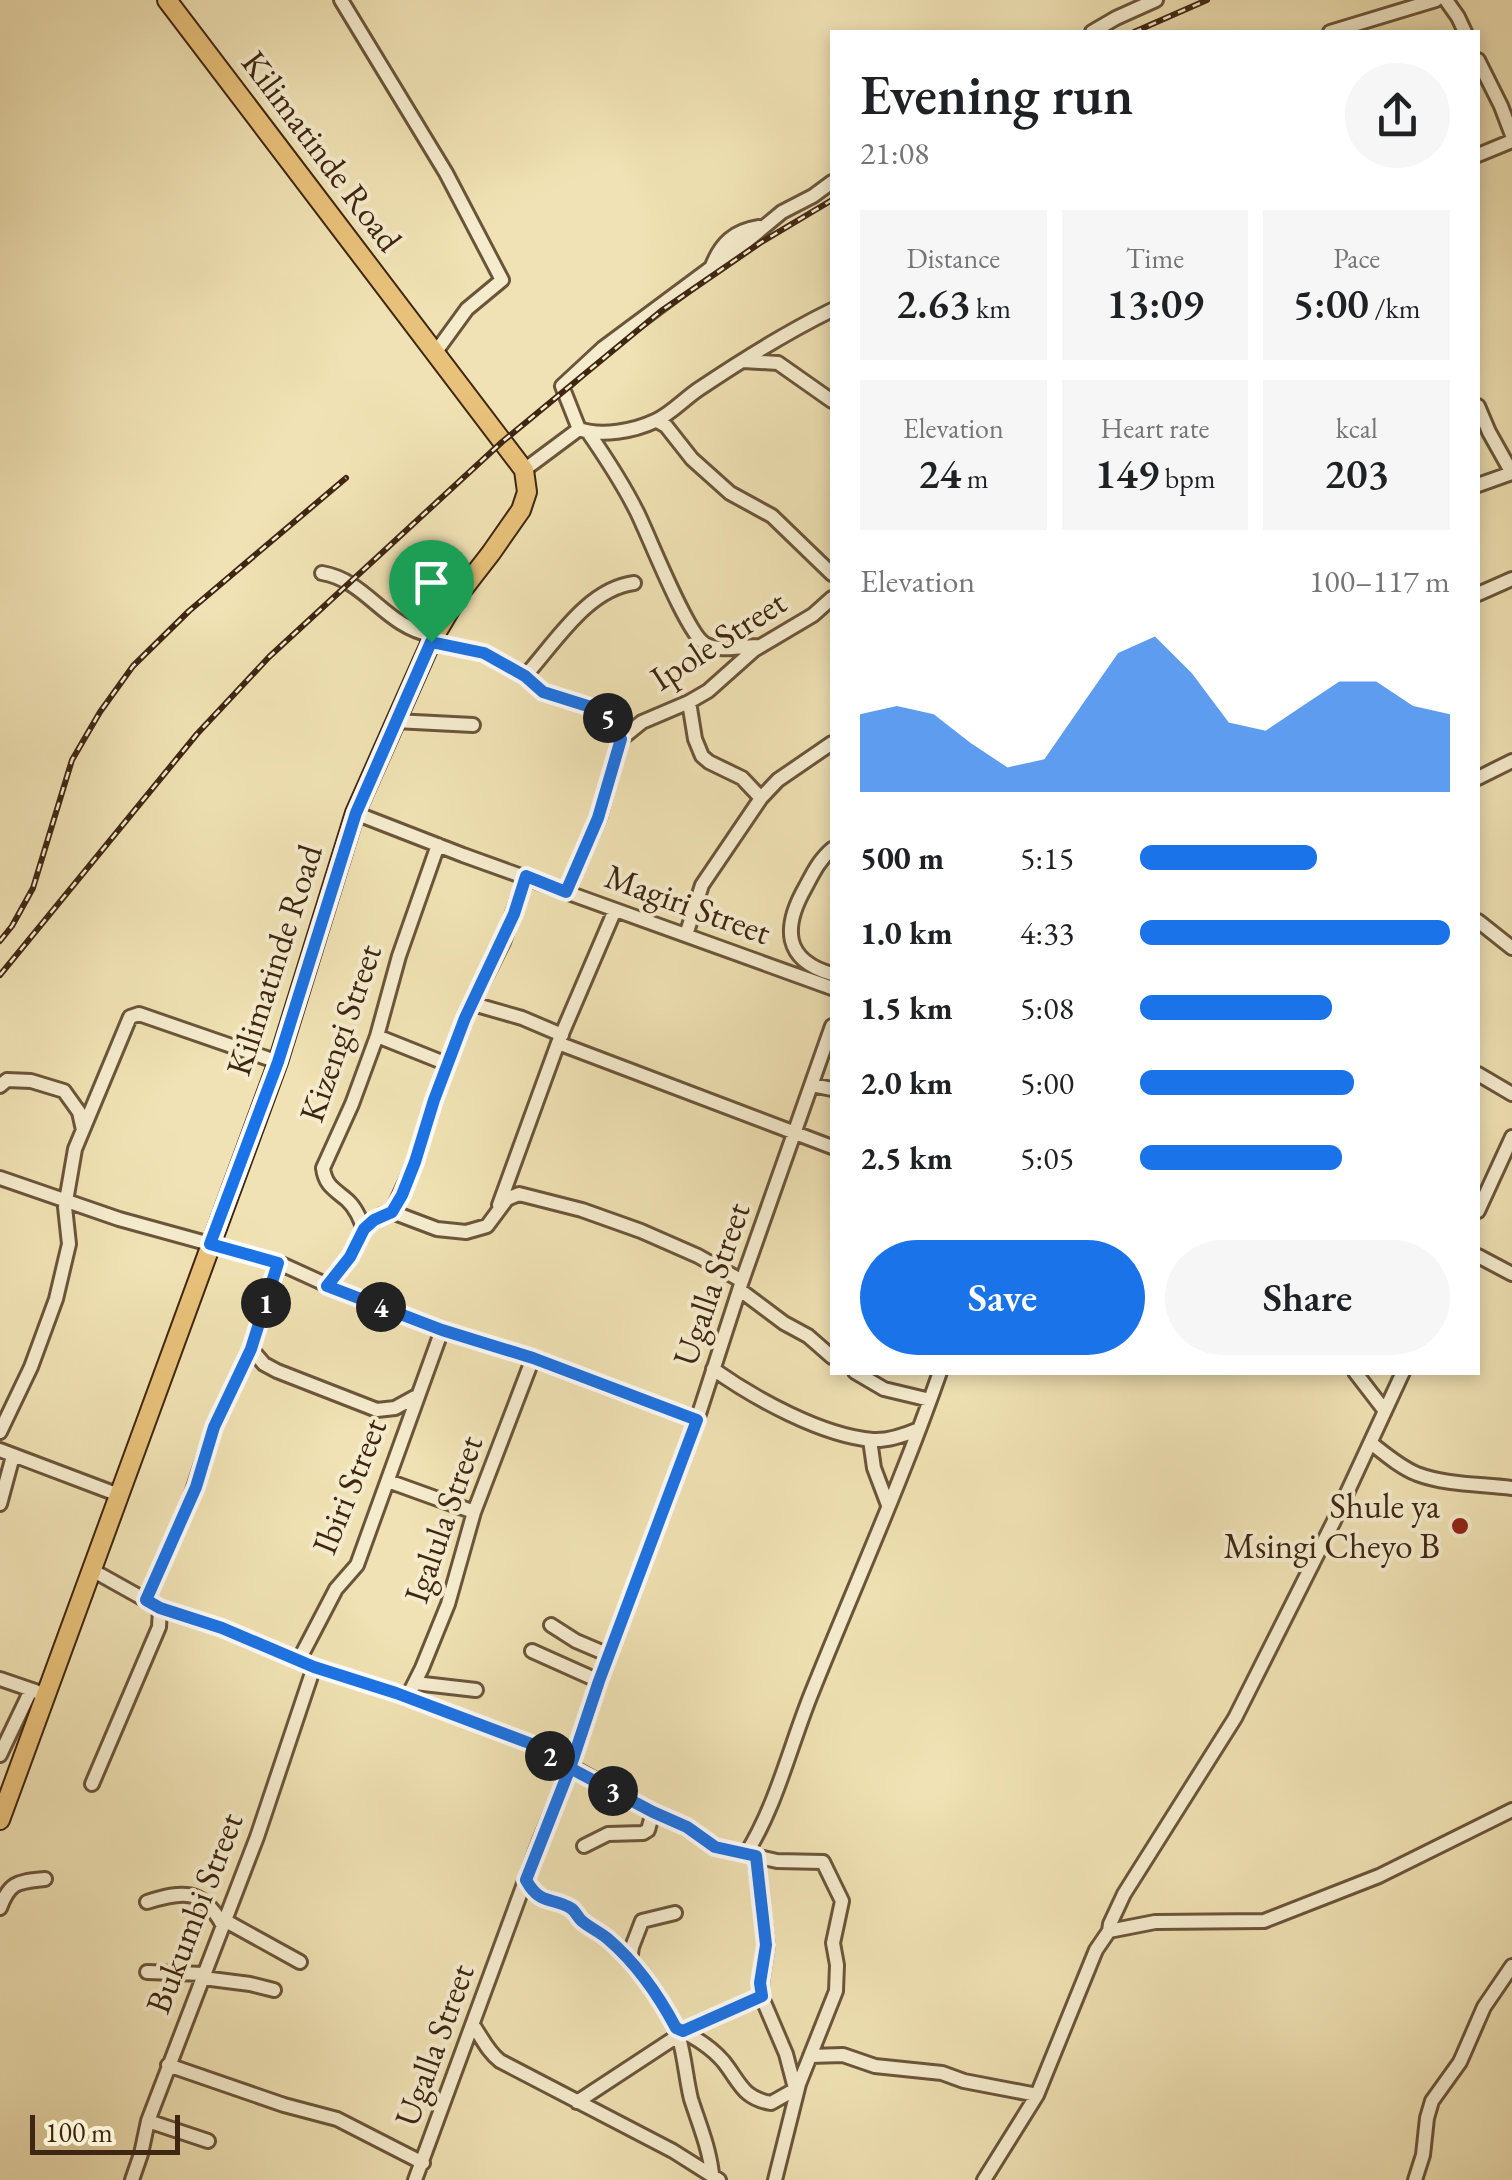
<!DOCTYPE html>
<meta charset="utf-8">
<style>
body{margin:0;font-family:"EB Garamond",serif;background:#f6f6f6;color:#202124;height:100vh;display:flex;flex-direction:column;font-size:38px;white-space:nowrap}
*{box-sizing:border-box;margin:0}
p{font-size:32px;color:#757577}
.icon{flex:none;width:55px;height:55px;fill:none;stroke:currentColor;stroke-width:2;stroke-linecap:round;stroke-linejoin:round}
.map{position:relative;flex:1;overflow:hidden}
.sheet{position:absolute;left:830px;top:30px;width:650px;height:1345px;display:flex;flex-direction:column;background:#fff;border-radius:0px;box-shadow:0 5px 15px #0003}
.sheet>*{flex:none}
.scale{position:absolute;left:30px;bottom:25px;width:150px;box-sizing:border-box;padding-left:10px;border:5px solid #3f2612;border-top:0;font-size:28px;line-height:35px;white-space:nowrap;color:#3f2612;-webkit-text-stroke:8px #f5ecce;paint-order:stroke}
.pin{position:absolute;display:grid;place-items:center;width:85px;height:85px;color:#fff;margin:-102px -42px;border-radius:50% 50% 50% 0;rotate:-45deg;box-shadow:0 0 10px #0007}
.pin .icon{rotate:45deg}
.km{position:absolute;width:50px;height:50px;margin:-25px;border-radius:50%;background:#222;color:#fff;font-size:28px;line-height:50px;text-align:center}
.round{display:grid;place-items:center;flex:none;width:105px;height:105px;border-radius:52px;background:#f6f6f6}
.headline{display:flex;align-items:center;justify-content:space-between;height:170px;padding:0 30px}
h1{font-size:55px;font-weight:600;line-height:75px}
.figures{display:grid;grid-template-columns:repeat(3,1fr);gap:15px;height:170px;padding:10px 30px}
.figures div{display:grid;align-content:center;border-radius:0px;background:#f6f6f6;text-align:center}
.figures b{font-size:42px;font-weight:600}
.figures small{font-size:28px;font-weight:400}
.figures p{font-size:28px}
.chart{height:280px;padding:20px 30px}
.chart p{display:flex;justify-content:space-between}
.chart svg{width:100%;height:180px;margin-top:10px;fill:#1a73e8;opacity:.7}
.primary-button{display:flex;gap:20px;margin-top:auto;padding:20px 30px}
.primary-button a{flex:1;height:115px;border-radius:60px;background:#1a73e8;color:#fff;font-size:40px;font-weight:600;line-height:115px;text-align:center}
.primary-button a+a{background:#f6f6f6;color:#202124}
ul{padding:0 30px;list-style:none;font-size:32px}
li{display:grid;grid-template-columns:160px 120px 1fr;align-items:center;height:75px}
li i{height:25px;border-radius:12px;background:#1a73e8}
.map>svg:first-child{display:block}
.lines{fill:none;stroke-linecap:round;stroke-linejoin:round}
.minor-casing{stroke:#6b553a;stroke-width:18}
.major-casing{stroke:#3f2612;stroke-width:22}
.minor{stroke:#f5ecce;stroke-width:12}
.major{stroke:#e8c17a;stroke-width:18}
.rail-casing{stroke:#3f2612;stroke-width:6}
.rail{stroke:#f5ecce;stroke-width:2.5;stroke-dasharray:8;stroke-linecap:butt}
.route-casing{stroke:#fff;stroke-width:20}
.route{stroke:#1a73e8;stroke-width:12}
.poi-dot{fill:#8f2418;stroke:#f5ecce;stroke-width:4}
.labels{text-anchor:middle;stroke-width:8;stroke-linejoin:round;paint-order:stroke}
.street-label{font-size:35px;fill:#3f2612;stroke:#f5ecce}
.poi-label{font-size:35px;fill:#3f2612;stroke:#f5ecce;text-anchor:end}
</style>
<div class="map">
<svg width="1512" height="2180" viewBox="0 0 1512 2180">
<rect width="100%" height="100%" fill="#f0e2b4"/>
<filter id="stains"><feTurbulence type="fractalNoise" baseFrequency=".002" numOctaves="4"/><feColorMatrix values="0 0 0 0 .2 0 0 0 0 .09 0 0 0 0 .02 0 0 0 .5 -.17"/></filter>
<radialGradient id="worn" r=".72"><stop offset=".6" stop-color="#630" stop-opacity="0"/><stop offset="1" stop-color="#630" stop-opacity=".3"/></radialGradient>
<g class="lines">
<g class="minor-casing">
<path id="minor" d="M 341,0 L 446,173 L 502,280 L 467,309 L 435,353
M 1446,0 L 1458,17 L 1465,32
M 1092,32 L 1116,18 L 1156,0
M 1330,32 L 1436,0
M 1478,60 L 1501,106 L 1512,135
M 1478,155 L 1512,141
M 712,266 C 721,243 734,231 759,227
M 743,361 L 778,363 L 832,401
M 1478,406 L 1489,432 L 1512,473
M 657,421 L 666,426 L 692,459 L 730,493 L 772,516 L 832,574
M 579,429 L 562,386 L 603,348 L 747,241 L 782,212 L 813,196 L 832,182
M 588,432 C 606,458 623,484 637,512 C 649,536 687,634 705,644 C 717,652 744,646 759,646
M 524,470 L 579,429 C 601,437 634,431 655,421 C 671,414 684,399 699,389 C 742,360 785,333 832,310
M 1478,485 L 1512,473
M 322,573 C 368,581 383,626 434,636
M 1478,594 L 1512,579
M 431,642 L 484,653 L 525,676 L 543,692 L 594,708 L 605,714 L 621,739
M 525,676 C 555,643 587,589 634,583
M 689,702 L 695,739 L 702,756 L 709,762 L 742,778 L 761,798
M 395,721 L 473,725
M 1478,778 L 1512,761
M 355,813 L 463,855 L 832,988
M 832,849 C 819,860 813,873 805,888 C 783,927 783,960 832,974
M 566,892 L 599,818 L 621,739 L 642,722 L 689,702 L 708,691 L 754,650 L 813,615 L 832,598
M 1478,921 L 1512,948
M 686,935 L 702,885 L 761,798 L 778,780 L 832,743
M 473,1004 L 522,1018 L 562,1035
M 377,1036 L 447,1064
M 558,1043 L 832,1147
M 1478,1074 L 1512,1094
M 812,1085 L 832,1089
M 0,1086 L 7,1080 L 31,1081 L 64,1091 L 79,1112 L 83,1130
M 0,1178 L 119,1219 L 279,1263 L 345,1293 L 442,1330 L 533,1358 L 697,1420
M 499,1205 L 558,1043 L 615,910
M 1478,1211 L 1512,1137
M 392,1212 L 415,1162 L 434,1100 L 465,1018 L 503,942 L 526,876
M 364,1229 C 360,1219 356,1208 347,1200 C 334,1189 325,1185 323,1168 L 352,1104 L 377,1036 L 399,956 L 438,845
M 1478,1256 L 1512,1274
M 327,1286 L 350,1257 L 364,1229 L 382,1215 L 392,1212 L 437,1229 L 466,1232 L 487,1226 L 507,1199 L 519,1194 L 582,1210 L 641,1231 L 698,1256 L 742,1281
M 740,1290 L 784,1323 L 808,1336 L 832,1357
M 251,1349 L 264,1364 L 277,1371 L 377,1410 L 395,1408 L 415,1397
M 713,1369 C 754,1398 822,1436 873,1440 C 889,1441 905,1435 919,1429
M 855,1372 L 884,1389 L 930,1400
M 1355,1372 L 1385,1411
M 0,1432 L 31,1367 L 56,1299 L 69,1244 L 65,1207 L 75,1149 L 130,1017 L 139,1014 L 278,1062
M 870,1440 L 874,1468 L 888,1505
M 1371,1443 C 1385,1454 1400,1467 1417,1474 C 1446,1485 1481,1484 1512,1488
M 0,1450 L 119,1495
M 388,1481 L 474,1512
M 0,1504 L 13,1456
M 92,1570 L 160,1608 L 222,1628 L 314,1667 L 395,1693 L 529,1743 L 653,1812 L 687,1827 L 715,1847 L 777,1861 L 823,1862 L 842,1901 L 833,1943 L 837,1965 L 836,1991 L 799,2084 L 775,2180
M 146,1600 L 188,1506 L 214,1427 L 251,1349 L 279,1263
M 551,1625 L 576,1641 L 609,1655
M 532,1651 L 599,1681
M 299,1660 L 336,1589 L 357,1565 L 442,1330
M 0,1679 L 38,1692
M 415,1683 L 476,1690
M 407,1698 L 422,1668 L 448,1604 L 474,1512 L 533,1358
M 0,1755 L 31,1690
M 92,1784 L 159,1627 L 160,1608
M 584,1846 L 608,1834 L 643,1833 L 648,1830 L 653,1812
M 746,1854 C 777,1804 790,1746 812,1692 C 855,1585 902,1481 940,1372
M 755,1856 L 767,1945 L 761,1983 L 763,2000 L 786,2054 L 796,2092
M 526,1881 C 540,1904 552,1896 571,1908 C 578,1913 574,1914 580,1920 C 587,1927 598,1931 606,1937 C 631,1958 670,2007 679,2038 C 685,2058 686,2079 691,2099 C 699,2124 709,2147 712,2174
M 147,1902 C 182,1891 202,1888 222,1924
M 0,1908 C 10,1881 18,1882 45,1879
M 224,1920 L 300,1962
M 1109,1931 L 1155,1922 L 1264,1921 L 1379,1876 L 1512,1810
M 630,1961 L 632,1947 L 642,1921 L 675,1913
M 147,1972 L 204,1974
M 203,1978 L 250,1984 L 274,1990
M 473,2025 C 482,2038 488,2052 500,2061 L 673,2151 L 719,2180
M 676,2028 C 693,2036 711,2047 723,2061 C 740,2082 742,2098 771,2103 L 794,2090
M 683,2031 L 762,1996
M 810,2056 L 843,2055 L 875,2066 L 942,2073 L 964,2081 L 1037,2095
M 168,2065 L 284,2105 L 337,2119 L 423,2163
M 577,2102 L 679,2035
M 148,2121 L 208,2141
M 132,2180 L 141,2154 L 148,2121 L 257,1837 L 314,1667
M 415,2180 L 539,1843 L 570,1768 L 599,1681 L 697,1420 L 742,1281 L 832,1026
M 984,2180 L 1037,2095 L 1096,1950 L 1109,1931 L 1110,1924 L 1124,1894 L 1235,1718 L 1334,1521 L 1403,1372
M 1415,2180 L 1423,2155 L 1427,2118 L 1432,2101 L 1460,2062 L 1484,2007 L 1512,1966"/>
</g>
<g class="major-casing">
<path id="major" d="M 0,1820 L 278,1062 L 355,813 L 431,642 L 460,593 L 491,553 L 521,510 L 527,492 L 524,470 L 167,0"/>
</g>
<use href="#minor" class="minor"/>
<use href="#major" class="major"/>
<g class="rail-casing">
<path id="rail" d="M 1134,32 L 1207,0
M 0,941 L 12,926 L 33,888 L 72,760 L 100,712 L 133,666 L 189,611 L 346,478
M 0,975 L 197,734 L 269,657 L 502,442 L 661,311 L 760,243 L 832,200"/>
</g>
<use href="#rail" class="rail"/>
</g>
<g class="lines">
<g class="route-casing">
<path id="route" d="M 431,642 L 356,813 L 278,1062 L 210,1244 L 278,1263 L 251,1349 L 214,1427 L 196,1487 L 146,1600 L 160,1608 L 222,1628 L 314,1667 L 396,1693 L 529,1743 L 570,1768 L 526,1880 C 541,1907 553,1896 572,1909 C 575,1911 579,1919 582,1921 C 590,1928 600,1932 608,1939 C 636,1963 659,1996 676,2028 L 683,2031 L 762,1996 L 760,1983 L 766,1945 L 756,1856 L 715,1847 L 687,1827 L 653,1812 L 570,1768 L 599,1681 L 697,1420 L 533,1358 L 442,1330 L 327,1286 L 350,1257 L 364,1229 L 374,1220 L 392,1212 L 402,1195 L 415,1162 L 434,1100 L 465,1018 L 514,914 L 526,876 L 566,892 L 598,818 L 621,739 L 605,714 L 594,708 L 543,692 L 525,676 L 484,653 L 431,642"/>
</g>
<use href="#route" class="route"/>
</g>
<circle class="poi-dot" cx="1460" cy="1526" r="10"/>
<g class="labels">
<g class="street-label">
<text transform="translate(322 151) rotate(53)" y="12">Kilimatinde Road</text>
<text transform="translate(718 640) rotate(-33)" y="12">Ipole Street</text>
<text transform="translate(688 904) rotate(20)" y="12">Magiri Street</text>
<text transform="translate(274 960) rotate(-72)" y="12">Kilimatinde Road</text>
<text transform="translate(340 1033) rotate(-71)" y="12">Kizengi Street</text>
<text transform="translate(711 1284) rotate(-71)" y="12">Ugalla Street</text>
<text transform="translate(349 1486) rotate(-68)" y="12">Ibiri Street</text>
<text transform="translate(443 1519) rotate(-71)" y="12">Igalula Street</text>
<text transform="translate(194 1913) rotate(-69)" y="12">Bukumbi Street</text>
<text transform="translate(434 2045) rotate(-70)" y="12">Ugalla Street</text>
</g>
<g class="poi-label">
<text x="1440" y="1518">Shule ya<tspan x="1440" dy="40">Msingi Cheyo B</tspan></text>
</g>
</g>
<rect width="100%" height="100%" filter="url(#stains)"/>
<rect width="100%" height="100%" fill="url(#worn)"/>
</svg>
<div class="scale">100 m</div>
<div class="pin" style="left:431px;top:642px;background:#1e9e55"><svg class="icon" aria-label="arrive" viewBox="0 0 24 24"><path d="M6 21V4h12l-3 4 3 4H6"/></svg></div>
<b class="km" style="left:266px;top:1303px">1</b>
<b class="km" style="left:550px;top:1756px">2</b>
<b class="km" style="left:613px;top:1791px">3</b>
<b class="km" style="left:381px;top:1307px">4</b>
<b class="km" style="left:608px;top:718px">5</b>
<section class="sheet">
<div class="headline"><div><h1>Evening run</h1><p>21:08</p></div><a class="round"><svg class="icon" aria-label="share" viewBox="0 0 24 24"><path d="M12 15V3M7 8l5-5 5 5M5 13v7h14v-7"/></svg></a></div>
<div class="figures">
<div><p>Distance</p><b>2.63<small> km</small></b></div>
<div><p>Time</p><b>13:09</b></div>
<div><p>Pace</p><b>5:00<small> /km</small></b></div>
</div>
<div class="figures">
<div><p>Elevation</p><b>24<small> m</small></b></div>
<div><p>Heart rate</p><b>149<small> bpm</small></b></div>
<div><p>kcal</p><b>203</b></div>
</div>
<div class="chart"><p><span>Elevation</span>100–117 m</p>
<svg viewBox="0 0 160 44" preserveAspectRatio="none"><path d="M0 44V25L10 23L20 25L30 32L40 38L50 36L60 23L70 10L80 6L90 15L100 27L110 29L120 23L130 17L140 17L150 23L160 25V44z"/></svg>
</div>
<ul>
<li><b>500 m</b>5:15<i style="width:57%"></i></li>
<li><b>1.0 km</b>4:33<i style="width:100%"></i></li>
<li><b>1.5 km</b>5:08<i style="width:62%"></i></li>
<li><b>2.0 km</b>5:00<i style="width:69%"></i></li>
<li><b>2.5 km</b>5:05<i style="width:65%"></i></li>
</ul>
<div class="primary-button"><a>Save</a><a>Share</a></div>
</section>
</div>
